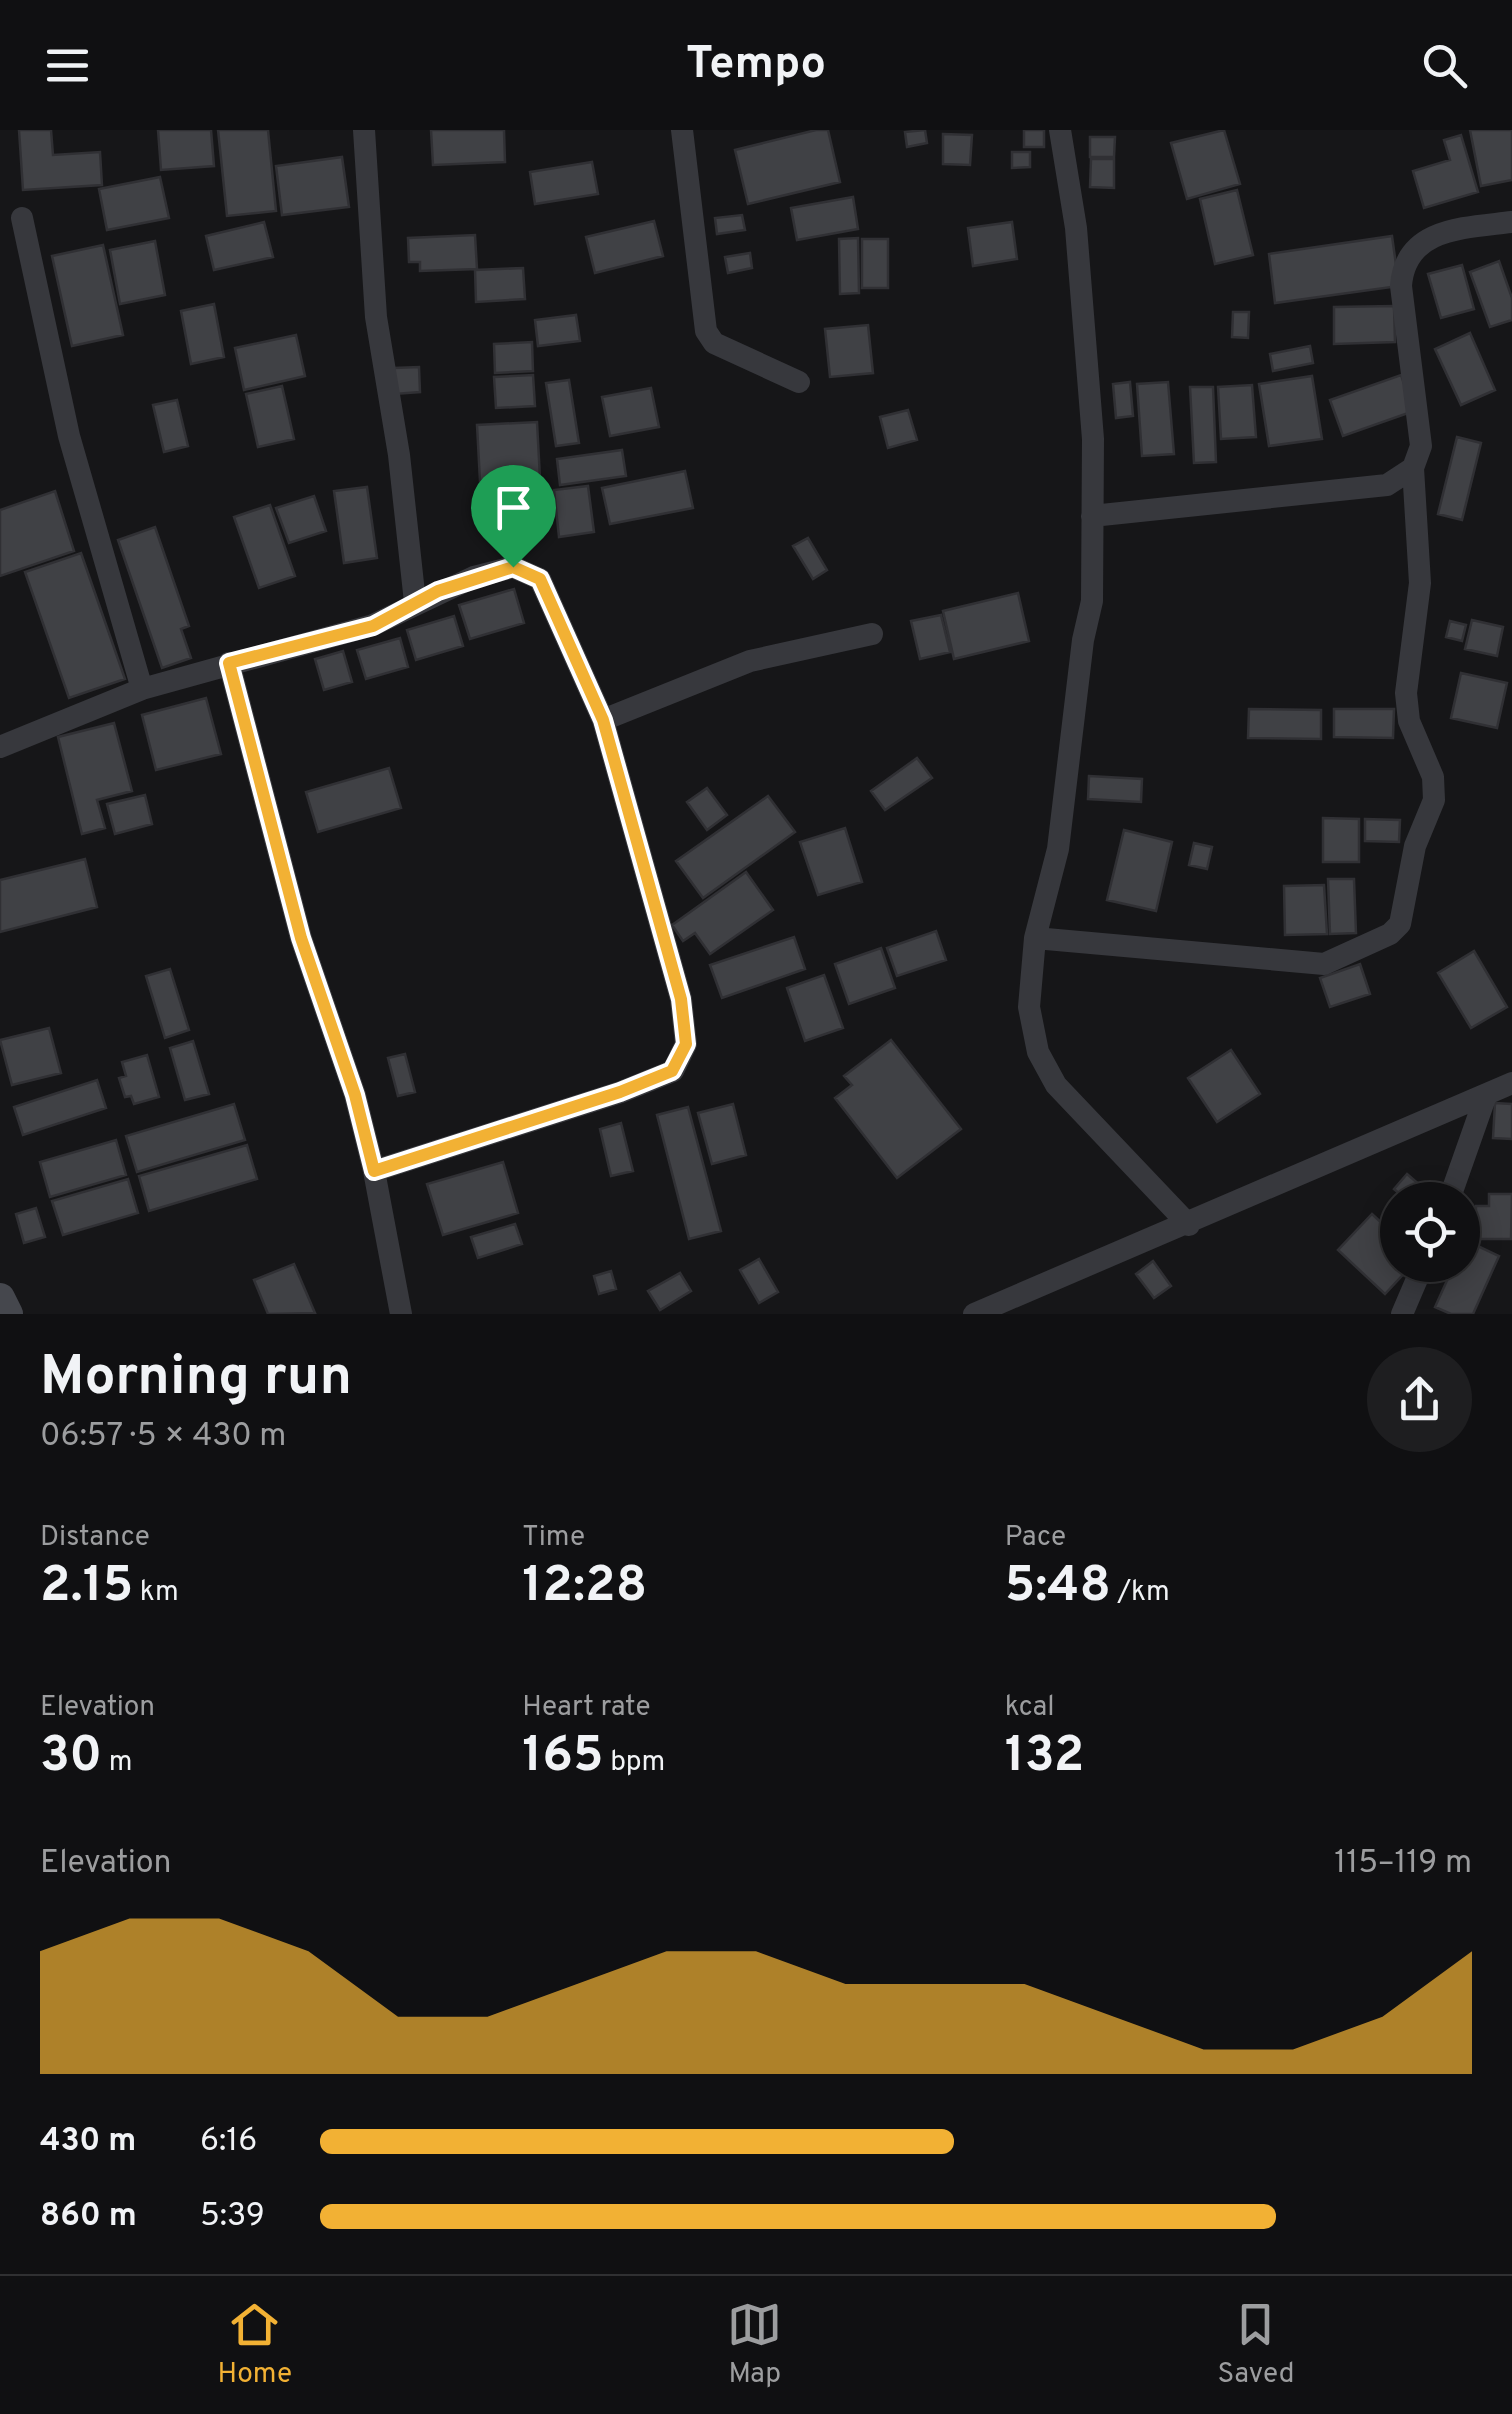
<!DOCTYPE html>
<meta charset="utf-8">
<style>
body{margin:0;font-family:Overpass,sans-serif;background:#1e1e20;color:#f1f3f6;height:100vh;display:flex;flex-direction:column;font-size:38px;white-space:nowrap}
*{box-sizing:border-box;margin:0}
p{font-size:32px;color:#9c9d9f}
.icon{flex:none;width:55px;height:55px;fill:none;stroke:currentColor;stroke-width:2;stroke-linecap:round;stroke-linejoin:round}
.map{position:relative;height:1184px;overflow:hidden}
.drawer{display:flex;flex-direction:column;background:#101012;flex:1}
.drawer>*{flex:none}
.fabs{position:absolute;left:1380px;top:1052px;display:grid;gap:20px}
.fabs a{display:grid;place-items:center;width:100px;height:100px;border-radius:50%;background:#101012;box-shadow:0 5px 25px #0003,0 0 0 2px #303032;font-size:50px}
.pin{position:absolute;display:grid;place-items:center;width:85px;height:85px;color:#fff;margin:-102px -42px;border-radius:50% 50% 50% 0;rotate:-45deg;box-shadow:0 0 10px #0007}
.pin .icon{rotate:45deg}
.round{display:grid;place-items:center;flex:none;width:105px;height:105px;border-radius:52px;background:#1e1e20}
.overview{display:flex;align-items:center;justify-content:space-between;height:170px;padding:0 40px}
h1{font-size:55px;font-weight:700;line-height:75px}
.stats{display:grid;grid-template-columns:repeat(3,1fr);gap:15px;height:170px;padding:10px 40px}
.stats div{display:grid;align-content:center}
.stats b{font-size:50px;font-weight:700}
.stats small{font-size:28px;font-weight:400}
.stats p{font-size:28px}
.chart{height:280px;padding:20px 40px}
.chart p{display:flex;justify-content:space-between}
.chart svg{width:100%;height:180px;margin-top:10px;fill:#f2b134;opacity:.7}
ul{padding:0 40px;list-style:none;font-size:32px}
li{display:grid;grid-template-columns:160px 120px 1fr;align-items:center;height:75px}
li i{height:25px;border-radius:12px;background:#f2b134}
header{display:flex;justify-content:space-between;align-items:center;height:130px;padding:0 40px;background:#101012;font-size:45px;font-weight:700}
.menu{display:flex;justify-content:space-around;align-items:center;height:140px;border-top:2px solid #303032;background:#101012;font-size:28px;color:#9c9d9f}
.menu a{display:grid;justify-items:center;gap:5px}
.menu .active{color:#f2b134}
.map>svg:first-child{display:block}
.building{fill:#404145;stroke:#303034;stroke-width:2.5}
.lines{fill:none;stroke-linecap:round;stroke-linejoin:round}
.street{stroke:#37383d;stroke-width:22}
.secondary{stroke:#45474d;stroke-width:30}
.route-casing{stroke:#fff;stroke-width:20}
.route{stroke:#f2b134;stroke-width:12}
</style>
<header><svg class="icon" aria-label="menu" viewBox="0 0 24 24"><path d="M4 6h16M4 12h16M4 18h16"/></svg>Tempo<svg class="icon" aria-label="search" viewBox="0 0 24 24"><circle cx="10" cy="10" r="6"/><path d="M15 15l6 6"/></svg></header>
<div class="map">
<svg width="1512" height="1184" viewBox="0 0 1512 1184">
<rect width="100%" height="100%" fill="#161618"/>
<path class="building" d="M 19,0 L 51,0 L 53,25 L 100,22 L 102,55 L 23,60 Z
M 158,0 L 211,0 L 214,36 L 161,40 Z
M 218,0 L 268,0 L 276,81 L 227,86 Z
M 431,0 L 504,0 L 505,32 L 433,35 Z
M 816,0 L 828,0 L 840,52 L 748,74 L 735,20 Z
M 925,0 L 927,13 L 907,17 L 905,2 Z
M 1024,0 L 1044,0 L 1044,17 L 1024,17 Z
M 1224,0 L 1240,54 L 1187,69 L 1171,13 Z
M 1470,0 L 1512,0 L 1512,50 L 1481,56 Z
M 943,4 L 972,5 L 970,35 L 943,34 Z
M 1461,5 L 1478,62 L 1424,78 L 1413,41 L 1450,30 L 1444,10 Z
M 1090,7 L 1115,7 L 1114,27 L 1090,27 Z
M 1012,22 L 1030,22 L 1030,37 L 1012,38 Z
M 342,27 L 349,77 L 282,85 L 276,36 Z
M 1091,29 L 1114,29 L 1114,58 L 1090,57 Z
M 592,32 L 598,64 L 535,74 L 530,42 Z
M 160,47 L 169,88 L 107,100 L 99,59 Z
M 1237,60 L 1253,125 L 1215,134 L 1200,69 Z
M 853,67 L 858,99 L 797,110 L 791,78 Z
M 742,85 L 745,100 L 717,104 L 715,88 Z
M 654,91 L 663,126 L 595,143 L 586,107 Z
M 264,92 L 273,127 L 214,140 L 206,106 Z
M 1012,92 L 1017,129 L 973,136 L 968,98 Z
M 475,105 L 477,139 L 420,141 L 420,132 L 409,132 L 408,108 Z
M 1392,106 L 1399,156 L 1275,173 L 1269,124 Z
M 858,108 L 859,163 L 840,164 L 839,109 Z
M 862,109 L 888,109 L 888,158 L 862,158 Z
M 155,111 L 165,165 L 120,174 L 110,120 Z
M 103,115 L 123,205 L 72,216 L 52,126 Z
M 750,123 L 752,138 L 728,143 L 725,127 Z
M 1499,131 L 1512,168 L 1512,190 L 1490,197 L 1470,142 Z
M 1462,135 L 1474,179 L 1441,188 L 1428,144 Z
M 523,138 L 525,169 L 476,172 L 475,140 Z
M 214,174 L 224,227 L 191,234 L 181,181 Z
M 1394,176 L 1395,212 L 1334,214 L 1334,177 Z
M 1233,182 L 1249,182 L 1248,208 L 1232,207 Z
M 576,185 L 580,211 L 538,216 L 535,190 Z
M 868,195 L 873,243 L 830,247 L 825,199 Z
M 1470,203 L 1495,260 L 1461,275 L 1435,219 Z
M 296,205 L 305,246 L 244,260 L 235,218 Z
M 532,212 L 533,241 L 495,243 L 494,214 Z
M 1310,216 L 1313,233 L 1273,241 L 1270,224 Z
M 419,237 L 420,262 L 395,264 L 394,238 Z
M 533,245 L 535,276 L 496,278 L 494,247 Z
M 1401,245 L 1414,281 L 1343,306 L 1330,270 Z
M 1312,246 L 1322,309 L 1269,316 L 1259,254 Z
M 569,250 L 579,313 L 556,316 L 546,253 Z
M 1130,252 L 1133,286 L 1116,288 L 1113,254 Z
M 1168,252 L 1174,324 L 1142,326 L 1137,254 Z
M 1252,255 L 1256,307 L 1221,309 L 1218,257 Z
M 282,256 L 294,309 L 258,317 L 246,264 Z
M 1190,257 L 1213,257 L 1216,332 L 1194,333 Z
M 651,258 L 659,297 L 610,306 L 602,267 Z
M 177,270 L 188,316 L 164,322 L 153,275 Z
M 908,280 L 917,310 L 888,318 L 880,287 Z
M 537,292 L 540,348 L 480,351 L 477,295 Z
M 1457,307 L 1481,313 L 1462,390 L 1438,384 Z
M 622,320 L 626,346 L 560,355 L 557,329 Z
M 685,341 L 693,378 L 610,394 L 602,358 Z
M 588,356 L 594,402 L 559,407 L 554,360 Z
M 367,357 L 377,428 L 344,433 L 334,361 Z
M 55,361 L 74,421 L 0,446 L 0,380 Z
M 535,362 L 538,407 L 497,410 L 493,365 Z
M 314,366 L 326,401 L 289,413 L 276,378 Z
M 270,375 L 295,446 L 259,458 L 234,387 Z
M 155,397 L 189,496 L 181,499 L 191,528 L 162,538 L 118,410 Z
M 808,408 L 827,440 L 813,449 L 793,416 Z
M 81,423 L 125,549 L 69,568 L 25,442 Z
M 514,459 L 524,493 L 470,509 L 459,475 Z
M 1018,463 L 1029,511 L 954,529 L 943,481 Z
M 941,485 L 950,522 L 920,529 L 911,491 Z
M 454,486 L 463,516 L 416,530 L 407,500 Z
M 1472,490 L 1503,497 L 1497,526 L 1465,519 Z
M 1450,491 L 1466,495 L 1462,511 L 1446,507 Z
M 400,508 L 408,537 L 366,549 L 357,520 Z
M 343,521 L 352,552 L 324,560 L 315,529 Z
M 1461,543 L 1507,553 L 1497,598 L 1451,588 Z
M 206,568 L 221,624 L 156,640 L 142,585 Z
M 1249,579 L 1321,580 L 1321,609 L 1248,608 Z
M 1334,579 L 1394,579 L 1393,608 L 1334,607 Z
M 114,593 L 132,661 L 97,670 L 105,698 L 82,704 L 58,607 Z
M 917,628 L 932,648 L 885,680 L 871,661 Z
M 389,638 L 401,678 L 318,702 L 306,662 Z
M 1089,646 L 1142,649 L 1141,672 L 1088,669 Z
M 707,658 L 727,685 L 707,700 L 687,672 Z
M 145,665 L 152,694 L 115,704 L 107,674 Z
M 768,666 L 795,702 L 703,768 L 676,731 Z
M 1323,688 L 1359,689 L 1359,732 L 1323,732 Z
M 1365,689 L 1400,690 L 1399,712 L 1365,711 Z
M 845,698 L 862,752 L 818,765 L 800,712 Z
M 1124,700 L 1172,712 L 1156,781 L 1107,770 Z
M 1194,713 L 1212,717 L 1207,739 L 1189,735 Z
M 85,729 L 97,777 L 0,802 L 0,750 Z
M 746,742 L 773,780 L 710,824 L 695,803 L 683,811 L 672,795 Z
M 1328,749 L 1354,749 L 1356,803 L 1330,804 Z
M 1324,755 L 1327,804 L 1285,805 L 1284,756 Z
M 936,801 L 946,830 L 897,846 L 887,818 Z
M 794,807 L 805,839 L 722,868 L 710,835 Z
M 881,818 L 895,858 L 849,874 L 835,834 Z
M 1474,821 L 1507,877 L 1471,898 L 1438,843 Z
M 1360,834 L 1370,864 L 1330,877 L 1320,848 Z
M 170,839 L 189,900 L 165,908 L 146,846 Z
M 824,845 L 843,898 L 805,911 L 787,858 Z
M 49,898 L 61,943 L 12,955 L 0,910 Z
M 891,910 L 961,999 L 897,1048 L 835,968 L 852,955 L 844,946 Z
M 193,911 L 209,964 L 185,970 L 170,918 Z
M 1231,920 L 1260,964 L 1217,992 L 1188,948 Z
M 405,924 L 415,962 L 398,966 L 388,928 Z
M 147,925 L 159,967 L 134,974 L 131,966 L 125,967 L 119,948 L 126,946 L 122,932 Z
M 97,950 L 106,978 L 23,1005 L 14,977 Z
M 1495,973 L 1512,974 L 1512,1009 L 1493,1008 Z
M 234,974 L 245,1010 L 137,1042 L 126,1006 Z
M 733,974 L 746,1025 L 712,1034 L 698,983 Z
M 688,977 L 721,1101 L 689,1109 L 657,985 Z
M 621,993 L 633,1041 L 611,1046 L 600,999 Z
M 116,1010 L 126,1045 L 50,1067 L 40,1032 Z
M 247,1015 L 257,1049 L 149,1081 L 139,1046 Z
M 503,1032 L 518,1083 L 443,1105 L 427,1054 Z
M 1407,1044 L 1429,1063 L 1423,1070 L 1407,1070 L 1394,1059 Z
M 128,1049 L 138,1083 L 63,1105 L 52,1071 Z
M 1489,1064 L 1512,1064 L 1511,1109 L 1475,1109 L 1476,1076 L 1489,1076 Z
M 36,1078 L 45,1107 L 24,1113 L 16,1084 Z
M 1372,1084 L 1398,1108 L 1398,1135 L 1412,1135 L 1385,1164 L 1338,1120 Z
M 515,1094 L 522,1114 L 478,1128 L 471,1107 Z
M 1465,1110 L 1499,1126 L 1473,1184 L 1451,1184 L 1435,1177 L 1454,1135 L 1462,1135 Z
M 759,1129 L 778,1162 L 759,1173 L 740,1140 Z
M 1153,1131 L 1171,1156 L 1154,1168 L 1136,1144 Z
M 294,1134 L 315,1183 L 268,1184 L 254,1150 Z
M 611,1141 L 616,1159 L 599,1164 L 594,1146 Z
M 680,1143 L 691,1161 L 660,1180 L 648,1161 Z"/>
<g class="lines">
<path class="street" d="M 364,0 L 376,187 L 399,325 L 415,472
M 682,0 L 706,201 L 714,213 L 799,252
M 1060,0 L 1076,98 L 1093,309 L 1092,471 L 1083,510 L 1058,719 L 1035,808 L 1029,877 L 1038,922 L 1056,955 L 1189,1095
M 22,88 L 69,306 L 142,559
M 1092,386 L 1387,355 L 1413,338 L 1421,316 L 1401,156 C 1405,97 1465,98 1512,92
M 229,533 L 301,808 L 355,965 L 374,1041 L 401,1184
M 603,590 L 750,531 L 872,504
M 0,617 L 142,559 L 373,495 L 474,447 L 513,437 L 540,449 L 603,590 L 681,869 L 686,914 L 673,941 L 621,962 L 374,1041
M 1035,808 L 1324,834 L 1390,804 L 1400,794 L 1415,716 L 1434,670 L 1433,647 L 1409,591 L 1406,563 L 1420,453 L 1413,338
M 1449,1070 L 1486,965
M 974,1184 L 1512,953
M 1402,1184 L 1423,1135"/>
<path class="secondary" d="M 0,1168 L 8,1184"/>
</g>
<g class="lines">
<g class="route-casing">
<path id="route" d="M 513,437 L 540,449 L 603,590 L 681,869 L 686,914 L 672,941 L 620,962 L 374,1041 L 355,965 L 301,808 L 229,533 L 373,496 L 438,461 Z"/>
</g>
<use href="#route" class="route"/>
</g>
</svg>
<div class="fabs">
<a><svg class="icon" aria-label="locate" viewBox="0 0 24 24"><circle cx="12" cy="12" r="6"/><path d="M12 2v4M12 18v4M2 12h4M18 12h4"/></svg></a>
</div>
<div class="pin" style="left:513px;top:437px;background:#1e9e55"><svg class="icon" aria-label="arrive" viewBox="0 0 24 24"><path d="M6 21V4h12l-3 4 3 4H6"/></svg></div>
</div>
<section class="drawer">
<div class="overview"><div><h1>Morning run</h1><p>06:57 · 5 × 430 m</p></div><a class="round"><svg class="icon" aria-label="share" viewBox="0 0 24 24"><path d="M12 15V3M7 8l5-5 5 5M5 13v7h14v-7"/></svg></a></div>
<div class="stats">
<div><p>Distance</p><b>2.15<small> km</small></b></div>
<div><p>Time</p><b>12:28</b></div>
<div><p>Pace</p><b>5:48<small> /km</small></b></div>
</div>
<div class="stats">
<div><p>Elevation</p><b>30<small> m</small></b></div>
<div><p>Heart rate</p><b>165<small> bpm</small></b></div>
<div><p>kcal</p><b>132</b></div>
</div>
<div class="chart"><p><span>Elevation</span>115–119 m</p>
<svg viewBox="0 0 160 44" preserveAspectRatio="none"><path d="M0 44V14L10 6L20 6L30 14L40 30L50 30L60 22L70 14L80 14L90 22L100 22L110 22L120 30L130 38L140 38L150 30L160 14V44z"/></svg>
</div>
<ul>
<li><b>430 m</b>6:16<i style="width:55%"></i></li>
<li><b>860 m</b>5:39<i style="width:83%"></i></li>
</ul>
</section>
<nav class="menu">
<a class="active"><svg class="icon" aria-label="home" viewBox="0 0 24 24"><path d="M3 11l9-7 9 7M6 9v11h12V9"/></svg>Home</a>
<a><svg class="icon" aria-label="map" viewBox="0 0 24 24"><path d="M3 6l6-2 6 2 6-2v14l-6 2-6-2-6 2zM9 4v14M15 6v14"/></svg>Map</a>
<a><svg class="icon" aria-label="saved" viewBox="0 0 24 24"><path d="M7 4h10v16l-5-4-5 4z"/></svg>Saved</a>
</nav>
